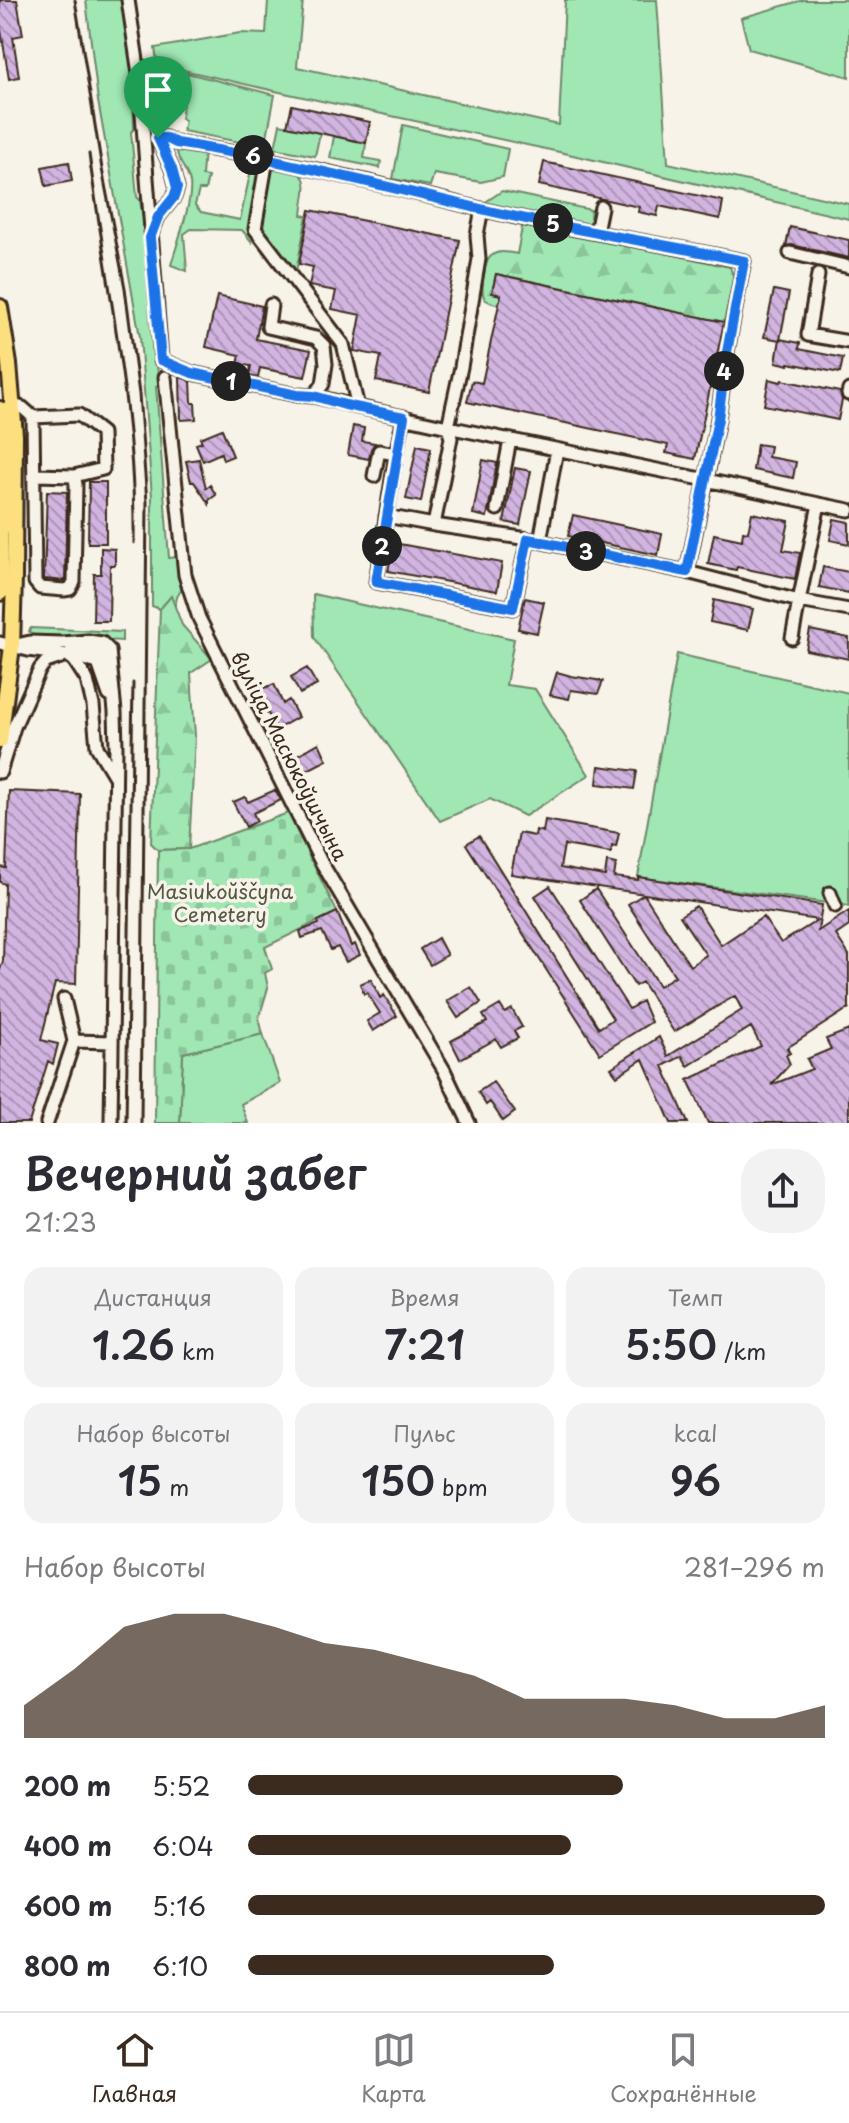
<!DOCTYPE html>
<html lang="ru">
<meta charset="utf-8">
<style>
body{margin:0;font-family:"Playpen Sans",sans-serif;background:#f2f2f3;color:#2b2b33;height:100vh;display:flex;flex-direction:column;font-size:30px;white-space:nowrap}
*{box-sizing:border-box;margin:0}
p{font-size:26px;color:#7c7c81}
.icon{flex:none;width:44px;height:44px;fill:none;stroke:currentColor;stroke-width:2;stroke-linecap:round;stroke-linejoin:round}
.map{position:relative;height:1123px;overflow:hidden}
.drawer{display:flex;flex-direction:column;background:#fff;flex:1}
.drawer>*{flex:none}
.pin{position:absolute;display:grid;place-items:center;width:68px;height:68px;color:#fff;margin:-82px -34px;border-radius:50% 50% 50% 0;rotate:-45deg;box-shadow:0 0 8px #0007}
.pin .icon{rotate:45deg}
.km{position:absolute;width:40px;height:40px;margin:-20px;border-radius:50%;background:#222;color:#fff;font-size:22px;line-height:40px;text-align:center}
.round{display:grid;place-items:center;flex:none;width:84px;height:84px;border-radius:32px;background:#f2f2f3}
.head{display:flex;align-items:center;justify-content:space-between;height:136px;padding:0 24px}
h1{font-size:44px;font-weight:600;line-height:60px}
.metrics{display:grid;grid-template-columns:repeat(3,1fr);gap:12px;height:136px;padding:8px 24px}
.metrics div{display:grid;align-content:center;border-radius:20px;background:#f2f2f3;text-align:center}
.metrics b{font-size:40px;font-weight:600}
.metrics small{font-size:22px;font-weight:400}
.metrics p{font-size:22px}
.chart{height:224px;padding:16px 24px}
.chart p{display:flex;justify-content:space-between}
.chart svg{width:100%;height:144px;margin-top:8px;fill:#3b2a1e;opacity:.7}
ul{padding:0 24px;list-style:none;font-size:26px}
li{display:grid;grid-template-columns:128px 96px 1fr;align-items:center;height:60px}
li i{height:20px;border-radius:10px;background:#3b2a1e}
.dock{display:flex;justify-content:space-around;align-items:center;height:112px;border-top:2px solid #e1e1e2;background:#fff;font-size:22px;color:#7c7c81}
.dock a{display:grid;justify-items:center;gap:4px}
.dock .selected{color:#3b2a1e}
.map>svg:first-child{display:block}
.grass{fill:#a0e7b4;stroke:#6e8869;stroke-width:2}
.forest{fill:url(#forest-firs);stroke:#6e8869;stroke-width:2}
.cemetery{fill:url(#cemetery-stones);stroke:#6e8869;stroke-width:2}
.building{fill:url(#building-back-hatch);stroke:#3b2a1e;stroke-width:2}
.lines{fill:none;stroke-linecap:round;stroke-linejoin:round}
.minor-casing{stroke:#3b2a1e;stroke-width:17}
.major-casing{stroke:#3b2a1e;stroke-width:20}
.minor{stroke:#f7f3e8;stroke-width:11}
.major{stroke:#fce080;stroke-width:14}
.rail{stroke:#3b2a1e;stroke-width:3}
.route-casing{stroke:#fff;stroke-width:16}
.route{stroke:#1a73e8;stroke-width:10}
.labels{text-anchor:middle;stroke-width:7;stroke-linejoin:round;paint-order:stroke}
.street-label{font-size:20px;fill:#3b2a1e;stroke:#f7f3e8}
.park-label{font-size:20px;fill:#545944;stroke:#f7f3e8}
</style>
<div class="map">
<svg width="849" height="1123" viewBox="0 0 849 1123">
<defs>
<pattern id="forest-firs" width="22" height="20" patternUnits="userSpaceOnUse" patternTransform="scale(2)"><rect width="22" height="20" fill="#a0e7b4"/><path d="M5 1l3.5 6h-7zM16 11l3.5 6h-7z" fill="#8bc69a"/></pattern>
<pattern id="cemetery-stones" width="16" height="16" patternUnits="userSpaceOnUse" patternTransform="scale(2)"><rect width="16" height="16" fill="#a0e7b4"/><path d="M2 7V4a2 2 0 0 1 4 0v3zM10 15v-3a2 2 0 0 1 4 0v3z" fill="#8bc69a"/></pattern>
<pattern id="building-back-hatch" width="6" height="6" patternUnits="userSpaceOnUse" patternTransform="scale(2)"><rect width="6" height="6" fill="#d2b4e1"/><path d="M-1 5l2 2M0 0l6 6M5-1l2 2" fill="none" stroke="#ac93b6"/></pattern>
</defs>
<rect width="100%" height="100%" fill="#f7f3e8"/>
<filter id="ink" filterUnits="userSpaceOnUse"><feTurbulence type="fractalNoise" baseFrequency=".0125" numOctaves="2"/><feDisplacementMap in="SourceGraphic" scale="16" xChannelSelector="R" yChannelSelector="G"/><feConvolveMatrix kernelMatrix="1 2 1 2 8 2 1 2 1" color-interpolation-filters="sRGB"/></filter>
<g filter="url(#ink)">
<path class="grass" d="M 86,0 L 123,0 L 132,64 L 134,129 L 131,132 L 137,197 L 140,200 L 144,225 L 159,385 L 156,386 L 169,558 L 177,557 L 181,590 L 177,597 L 175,607 L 171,597 L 160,609 L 152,606 L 152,497 L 140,337 L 98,101 Z
M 268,0 L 303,0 L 297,67 L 559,125 L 565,0 L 657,0 L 668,163 L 849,204 L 849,219 L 564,153 L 275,91 L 179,69 L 157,61 L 155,48 L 240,33 L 266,34 Z
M 803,0 L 849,0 L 849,77 L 749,49 L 741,18 Z
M 187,73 L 275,95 L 265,147 L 183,131 L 185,120 L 181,119 Z
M 280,124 L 320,133 L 315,156 L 275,148 Z
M 403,125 L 508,149 L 503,177 L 481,182 L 434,174 L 430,186 L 393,179 Z
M 334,136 L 366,143 L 364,158 L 381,161 L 380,168 L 330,158 Z
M 177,147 L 204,150 L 202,176 L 208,177 L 205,190 L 199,190 L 195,205 L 201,212 L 240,220 L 252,165 L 256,161 L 263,162 L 252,242 L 242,230 L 191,229 L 184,234 L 187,271 L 171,265 C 176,246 193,201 190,183 C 188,169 176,162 177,147 Z
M 278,166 C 315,174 305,183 302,215 L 307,216 L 296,272 L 257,224 L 266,172 L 272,167 Z
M 502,191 L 591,210 L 590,217 L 594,218 L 593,227 L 484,203 Z
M 313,594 L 514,639 L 506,685 L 535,689 L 589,775 L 525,816 L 490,799 L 440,821 L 314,637 Z
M 31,628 L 122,632 L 122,641 L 33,636 L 29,631 Z
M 677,654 L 849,693 L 849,906 L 638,877 Z
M 263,1034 L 280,1083 L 241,1104 L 248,1123 L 180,1123 L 183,1053 Z"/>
<path class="forest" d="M 523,222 L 730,267 L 734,278 L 724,322 L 496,274 L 492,292 L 501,295 L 499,304 C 495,304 489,302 486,300 C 479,294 484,262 491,256 C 498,250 507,252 517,254 Z
M 171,596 L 182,625 L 212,659 L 191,673 L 195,736 L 189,849 L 158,850 L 151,843 L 160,609 Z"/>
<path class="cemetery" d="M 288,813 L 337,912 L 265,947 L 272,969 L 265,973 L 268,988 L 259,1018 L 263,1034 L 183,1053 L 180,1123 L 155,1123 L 158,850 L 189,849 Z"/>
<path class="building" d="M 0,0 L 17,0 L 23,35 L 13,37 L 19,77 L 9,79 L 0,24 Z
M 292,105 L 370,122 L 366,143 L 287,126 Z
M 69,162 L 72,181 L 46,186 L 42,167 Z
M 544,162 L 723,201 L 720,219 L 659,206 L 657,216 L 638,212 L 639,207 L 539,185 Z
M 310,210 L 460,240 L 429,392 L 376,381 L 381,356 L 354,351 L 361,315 L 332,309 L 336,291 L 309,286 L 313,267 L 299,264 Z
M 790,227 L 849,240 L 849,258 L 792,245 L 786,246 Z
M 496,274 L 724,322 L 695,459 L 666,453 L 668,445 L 467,402 L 472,381 L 482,383 L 501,295 L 492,293 Z
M 774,290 L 789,293 L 780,340 L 764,337 Z
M 217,296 L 262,306 L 256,339 L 311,350 L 305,377 L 260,368 L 258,378 L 249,376 L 251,366 L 238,364 L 240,355 L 206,347 Z
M 780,339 L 800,343 L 799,349 L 843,358 L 840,373 L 789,363 L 789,365 L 776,362 Z
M 180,377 L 191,381 L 192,403 L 195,403 L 196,419 L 181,420 Z
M 769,379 L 781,382 L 782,380 L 840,392 L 842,400 L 838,420 L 764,405 Z
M 353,426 L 364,428 L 362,441 L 375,443 L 371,449 L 369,459 L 348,455 Z
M 222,429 L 233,456 L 223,460 L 221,453 L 203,461 L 196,444 L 202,442 L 200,438 Z
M 757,444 L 770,446 L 768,457 L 796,462 L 793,478 L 753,470 Z
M 417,445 L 431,448 L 421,502 L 406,499 Z
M 199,459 L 206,488 L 210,485 L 216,495 L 209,500 L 209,504 L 194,482 L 191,482 L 186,461 Z
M 483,460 L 497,463 L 487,517 L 473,514 Z
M 515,468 L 531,471 L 520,525 L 504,522 Z
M 89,482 L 106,482 L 106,543 L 88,543 Z
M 47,491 L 67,492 L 65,581 L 44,579 Z
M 752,513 L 789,521 L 783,550 L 800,553 L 795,579 L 737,567 L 736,570 L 708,564 L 714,534 L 742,540 L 743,531 L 748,532 Z
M 573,515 L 662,534 L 658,555 L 568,536 Z
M 834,519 L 849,522 L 849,544 L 830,540 Z
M 394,543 L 502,563 L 497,591 L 388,571 Z
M 101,548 L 115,549 L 115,565 L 110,565 L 109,621 L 93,621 L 94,574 L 101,574 Z
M 823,567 L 849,572 L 849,593 L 819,587 Z
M 525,598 L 544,602 L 537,633 L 518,629 Z
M 714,600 L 753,609 L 748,630 L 710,622 Z
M 810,630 L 849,638 L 849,659 L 806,650 Z
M 307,668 L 317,685 L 300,694 L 291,677 Z
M 557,672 L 571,676 L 603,681 L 598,694 L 571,690 L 569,699 L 550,695 Z
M 274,684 L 283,704 L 289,700 L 298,717 L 277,729 L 255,692 Z
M 319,743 L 327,760 L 302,773 L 294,757 Z
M 599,766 L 637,771 L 634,789 L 597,784 Z
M 275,790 L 281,800 L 253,813 L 257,821 L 246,827 L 233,802 L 245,797 L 248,802 Z
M 9,791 L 80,794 L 76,984 L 55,983 L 41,1040 L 58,1044 L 53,1064 L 48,1061 L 29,1123 L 0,1123 L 0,970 L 3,961 L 5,884 L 0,882 L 0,867 L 6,868 Z
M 545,820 L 619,833 L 616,847 L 612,846 L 611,853 L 564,845 L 560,868 L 605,876 L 607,862 L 616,864 L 614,877 L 638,880 L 638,877 L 822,905 L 818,931 L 849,911 L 849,926 L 836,935 L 849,955 L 849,1008 L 787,1048 L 790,1053 L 786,1055 L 790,1064 L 771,1085 L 812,1069 L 807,1059 L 831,1049 L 826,1039 L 849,1030 L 849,1123 L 708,1123 L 688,1080 L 761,1046 L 751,1027 L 688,1066 L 682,1056 L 663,1066 L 688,1123 L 671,1123 L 643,1059 L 617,1076 L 611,1068 L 659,1037 L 668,1056 L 742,1010 L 735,996 L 674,1032 L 642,982 L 635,986 L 580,900 L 596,889 L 659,986 L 675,976 L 628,904 L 644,894 L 690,966 L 706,955 L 680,916 L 696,906 L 721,945 L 763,917 L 781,943 L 818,920 L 511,874 L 519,833 L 535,836 L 536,830 L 543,832 Z
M 479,836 L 599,1028 L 613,1019 L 535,896 L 550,886 L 629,1009 L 642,1001 L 651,1022 L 600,1054 L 466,844 Z
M 337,912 L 351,946 L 355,944 L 360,955 L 346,962 L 338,947 L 331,950 L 322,931 L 302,938 L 300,931 L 319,924 L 318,921 Z
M 438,938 L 447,955 L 430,965 L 420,949 Z
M 371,979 L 380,998 L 384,995 L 397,1016 L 373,1031 L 367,1021 L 380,1013 L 367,993 L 364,994 L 360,984 Z
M 471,987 L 481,1003 L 458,1018 L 447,1001 Z
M 500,1005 L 505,1013 L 512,1009 L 522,1027 L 514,1031 L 518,1038 L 501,1047 L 496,1039 L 460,1059 L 451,1041 L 487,1022 L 483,1015 Z
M 493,1082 L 515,1112 L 503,1121 L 490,1102 L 486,1105 L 478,1092 Z"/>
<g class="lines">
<g class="minor-casing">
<path id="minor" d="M 128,0 L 139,74 L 161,360 L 192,373 L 297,395 L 314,396 L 323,384 L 326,364 L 324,346 L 316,338 L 268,327 L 271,305
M 145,94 L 158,138 L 172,169 L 177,188 L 174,197 L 158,217 L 152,232
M 158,138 L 166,138 L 176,143 C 279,159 379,184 481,209 C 567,230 657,242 744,261 L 727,352 L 718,419 L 706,480 L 448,427 L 461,367 L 479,259 L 477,235 L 482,209
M 268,153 L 255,229 L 343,344 L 358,407 L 448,427 L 451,438 L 434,525
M 596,232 L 601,207
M 790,253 L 849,267
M 818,275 L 808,335 L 849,342
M 165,377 L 185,575 L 199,618 L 320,860 L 444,1070 L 469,1123
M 848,394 L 849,390
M 314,396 L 358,407
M 13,405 L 23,408 L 33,417 L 35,582 L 40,588 L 64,590 L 70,589 L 74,582 L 76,484 L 74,476 L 35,475
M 33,417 L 79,415 L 102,433 L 103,469 L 74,476
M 374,476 L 379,451 L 396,454 L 404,417
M 819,504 L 849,510
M 497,509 L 510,440
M 386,516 L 434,525 L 528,539 L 513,608 L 376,582 L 396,454
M 528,539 L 687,572 L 706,480 L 819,504 L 799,601 L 849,610
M 540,541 L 557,450
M 687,572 L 799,601 L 792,638
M 0,643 L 28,650 L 67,655 L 74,660 L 87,680 L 93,705 L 97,747 L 115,777
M 70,645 L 102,655 L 106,668
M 12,646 L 30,642 L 62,643 L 88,641 L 102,643 L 109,650 L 115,712 L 116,746 L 111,1123
M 72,650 L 87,660 L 98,663 L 109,695
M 0,772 L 14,727 L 40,669 L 46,662 L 61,657
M 830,893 L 835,906
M 64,999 L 74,1041
M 47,1123 L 74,1041 L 112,1042"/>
</g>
<g class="major-casing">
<path id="major" d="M 0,307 L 9,364 L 15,435 L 14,578 L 12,646 L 0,741
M 0,409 L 4,473 L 0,535 L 0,593"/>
</g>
<use href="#minor" class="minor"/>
<use href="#major" class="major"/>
<path class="rail" d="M 75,0 L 102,169 L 125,288 L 139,394 L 147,502 L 141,1123
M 89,154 C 106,283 136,412 134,543
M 126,1123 L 133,683"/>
</g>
</g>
<g class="lines" filter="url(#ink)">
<g class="route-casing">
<path id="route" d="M 158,138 L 166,138 L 176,143 C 279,159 379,185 481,209 C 568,230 657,242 744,261 L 727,352 L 718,419 L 687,572 L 528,539 L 513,608 L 376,582 L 404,417 L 345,405 L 314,396 L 297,395 L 192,373 L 161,360 L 150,238 L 158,217 L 174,197 L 177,188 L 172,169 Z"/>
</g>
<use href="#route" class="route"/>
</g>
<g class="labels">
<g class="street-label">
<text transform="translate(289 756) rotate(63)" y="7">вуліца Масюкоўшчына</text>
</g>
<g class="park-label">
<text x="220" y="899">Masiukoŭščyna<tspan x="220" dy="23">Cemetery</tspan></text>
</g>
</g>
</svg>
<div class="pin" style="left:158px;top:138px;background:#1e9e55"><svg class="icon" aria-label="arrive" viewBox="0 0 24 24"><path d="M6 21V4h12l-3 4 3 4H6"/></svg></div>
<b class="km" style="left:231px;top:381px">1</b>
<b class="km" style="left:382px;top:546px">2</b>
<b class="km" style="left:586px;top:551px">3</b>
<b class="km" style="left:724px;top:371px">4</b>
<b class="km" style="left:553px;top:223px">5</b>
<b class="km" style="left:253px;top:155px">6</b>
</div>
<section class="drawer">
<div class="head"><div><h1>Вечерний забег</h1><p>21:23</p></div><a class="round"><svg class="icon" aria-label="share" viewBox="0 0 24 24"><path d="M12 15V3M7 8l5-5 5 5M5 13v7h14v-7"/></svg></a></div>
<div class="metrics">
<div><p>Дистанция</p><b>1.26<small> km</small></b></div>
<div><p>Время</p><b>7:21</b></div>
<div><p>Темп</p><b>5:50<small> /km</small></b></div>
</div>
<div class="metrics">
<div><p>Набор высоты</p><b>15<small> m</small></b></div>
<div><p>Пульс</p><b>150<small> bpm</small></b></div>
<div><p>kcal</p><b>96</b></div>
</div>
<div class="chart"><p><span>Набор высоты</span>281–296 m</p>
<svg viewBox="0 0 160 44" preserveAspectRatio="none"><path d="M0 44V34L10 23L20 10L30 6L40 6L50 10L60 15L70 17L80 21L90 25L100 32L110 32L120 32L130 34L140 38L150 38L160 34V44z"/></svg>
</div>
<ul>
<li><b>200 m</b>5:52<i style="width:65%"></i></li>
<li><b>400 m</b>6:04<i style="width:56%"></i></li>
<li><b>600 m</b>5:16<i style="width:100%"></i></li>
<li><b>800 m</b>6:10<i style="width:53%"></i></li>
</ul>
</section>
<nav class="dock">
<a class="selected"><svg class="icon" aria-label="home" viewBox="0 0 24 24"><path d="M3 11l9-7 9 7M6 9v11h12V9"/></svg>Главная</a>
<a><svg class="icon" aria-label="map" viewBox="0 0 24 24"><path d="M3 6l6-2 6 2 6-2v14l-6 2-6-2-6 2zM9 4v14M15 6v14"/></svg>Карта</a>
<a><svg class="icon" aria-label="saved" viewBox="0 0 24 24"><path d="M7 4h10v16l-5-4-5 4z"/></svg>Сохранённые</a>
</nav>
